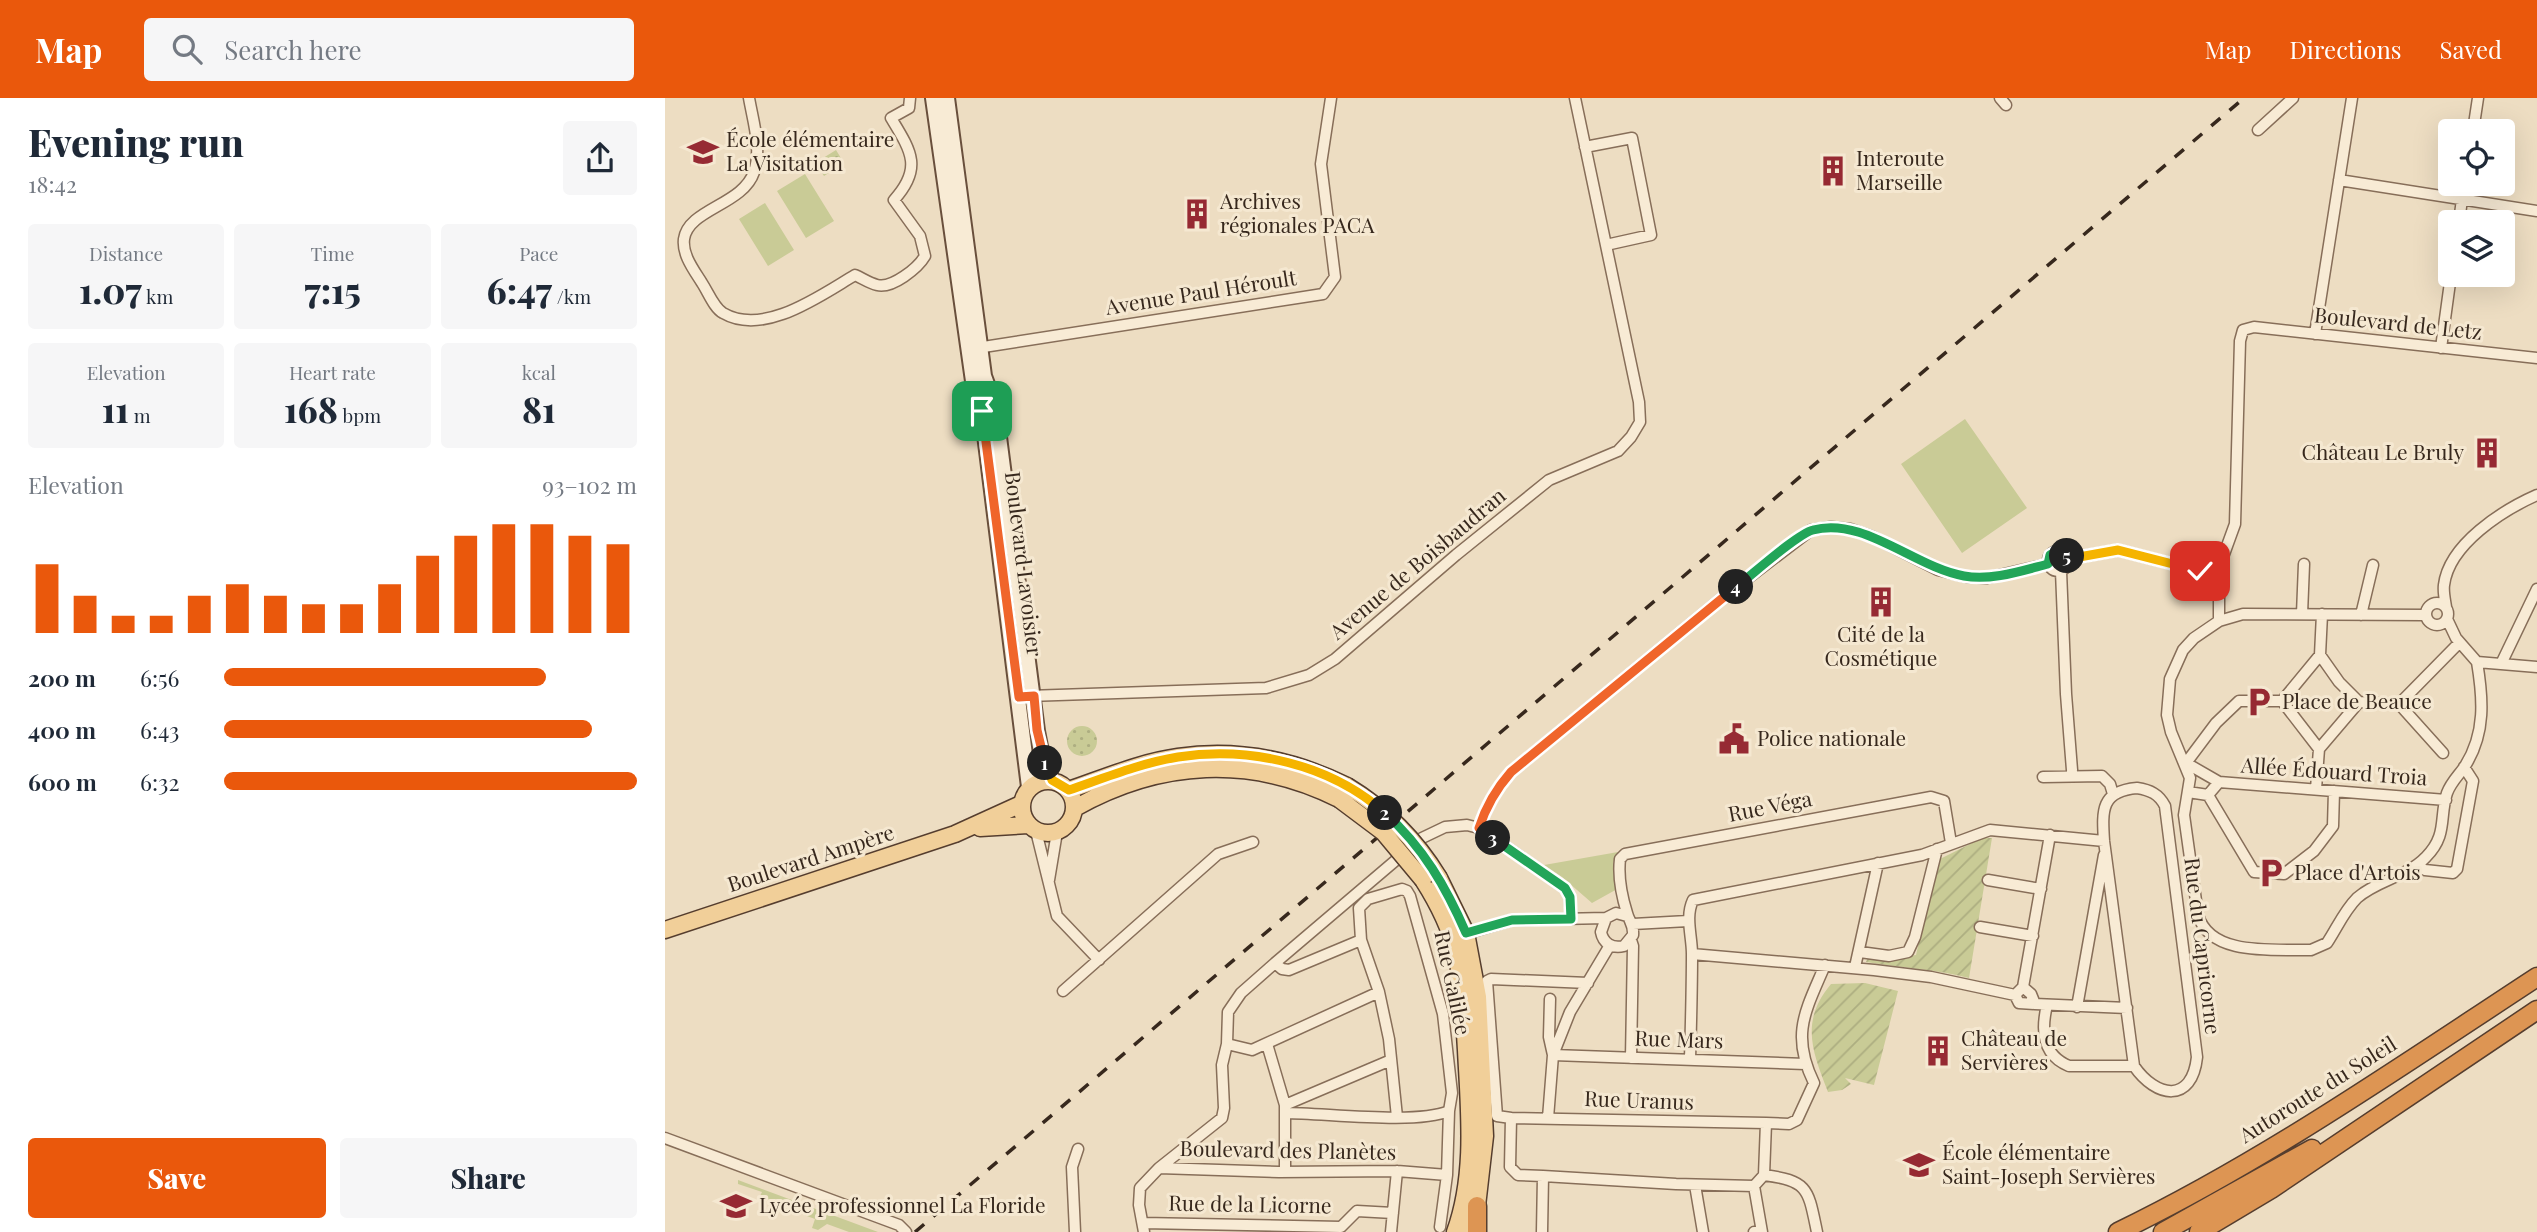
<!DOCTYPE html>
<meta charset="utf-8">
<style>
body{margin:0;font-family:"Playfair Display",serif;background:#f6f6f7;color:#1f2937;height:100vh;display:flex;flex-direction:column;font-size:26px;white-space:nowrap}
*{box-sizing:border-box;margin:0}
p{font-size:23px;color:#747a83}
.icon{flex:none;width:38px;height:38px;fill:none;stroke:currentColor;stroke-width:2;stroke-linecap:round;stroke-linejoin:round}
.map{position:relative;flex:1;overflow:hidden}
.details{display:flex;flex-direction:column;background:#fff;width:665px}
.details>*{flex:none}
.tools{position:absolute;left:1773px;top:21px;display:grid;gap:14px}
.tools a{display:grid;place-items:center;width:77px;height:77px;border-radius:7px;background:#fff;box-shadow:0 7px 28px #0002;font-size:35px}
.pin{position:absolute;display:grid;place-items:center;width:60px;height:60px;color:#fff;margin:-30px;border-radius:14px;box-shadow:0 4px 10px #0006}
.km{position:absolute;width:35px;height:35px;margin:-18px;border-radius:50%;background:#222;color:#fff;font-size:19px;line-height:35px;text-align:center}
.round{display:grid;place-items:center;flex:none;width:74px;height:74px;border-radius:7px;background:#f6f6f7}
.headline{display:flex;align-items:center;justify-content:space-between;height:119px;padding:0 28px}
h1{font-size:38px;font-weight:800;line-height:52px}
.metrics{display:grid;grid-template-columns:repeat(3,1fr);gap:10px;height:119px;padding:7px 28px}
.metrics div{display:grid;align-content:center;border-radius:7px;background:#f6f6f7;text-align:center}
.metrics b{font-size:35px;font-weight:800}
.metrics small{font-size:19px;font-weight:400}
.metrics p{font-size:19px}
.chart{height:196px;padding:14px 28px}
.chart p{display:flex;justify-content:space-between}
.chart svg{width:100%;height:126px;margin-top:7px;stroke:#ea580c;stroke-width:6}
.button{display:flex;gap:14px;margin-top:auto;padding:14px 28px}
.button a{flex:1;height:80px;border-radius:7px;background:#ea580c;color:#fff;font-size:28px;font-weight:800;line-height:80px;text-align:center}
.button a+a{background:#f6f6f7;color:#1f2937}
ul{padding:0 28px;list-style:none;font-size:23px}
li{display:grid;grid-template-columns:112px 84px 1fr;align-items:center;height:52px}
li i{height:18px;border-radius:9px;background:#ea580c}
header{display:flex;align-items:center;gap:42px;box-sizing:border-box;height:98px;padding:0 35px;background:#ea580c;color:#fff}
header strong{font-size:33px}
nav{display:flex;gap:38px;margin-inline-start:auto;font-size:24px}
.search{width:490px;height:63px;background:#f6f6f7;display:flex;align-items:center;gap:18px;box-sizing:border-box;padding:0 24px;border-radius:7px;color:#747a83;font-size:26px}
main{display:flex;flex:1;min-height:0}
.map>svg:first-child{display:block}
.grass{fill:#c9cb96}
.park{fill:url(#park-dots)}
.garden{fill:url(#garden-furrows)}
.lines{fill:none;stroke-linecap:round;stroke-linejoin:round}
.street-casing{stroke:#876e59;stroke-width:13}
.secondary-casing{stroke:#694f3c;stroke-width:18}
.primary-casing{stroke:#553d2e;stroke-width:19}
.highway-casing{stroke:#553d2e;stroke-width:21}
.street{stroke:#f8ebd5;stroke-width:10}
.secondary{stroke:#f8ebd5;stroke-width:14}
.primary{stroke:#f1cf99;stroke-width:16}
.highway{stroke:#dd9553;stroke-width:18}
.rail{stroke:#37281d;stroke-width:3.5;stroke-dasharray:12 12;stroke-linecap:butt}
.primary-bridge-casing{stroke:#553d2e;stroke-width:19;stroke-linecap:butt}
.primary-bridge{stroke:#f1cf99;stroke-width:16}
.split-1-casing{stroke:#fff;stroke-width:14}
.split-2-casing{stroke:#fff;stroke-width:14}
.split-3-casing{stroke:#fff;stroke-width:14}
.split-4-casing{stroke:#fff;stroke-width:14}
.split-5-casing{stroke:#fff;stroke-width:14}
.split-6-casing{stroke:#fff;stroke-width:14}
.split-1{stroke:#f0652b;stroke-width:9}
.split-2{stroke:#f5b400;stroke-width:9}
.split-3{stroke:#22a559;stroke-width:9}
.split-4{stroke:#f0652b;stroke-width:9}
.split-5{stroke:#22a559;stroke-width:9}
.split-6{stroke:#f5b400;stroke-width:9}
.labels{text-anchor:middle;stroke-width:6;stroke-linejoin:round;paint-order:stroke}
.poi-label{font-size:21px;fill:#37281d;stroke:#f5e8d1;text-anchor:start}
.street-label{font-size:21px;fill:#37281d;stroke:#f5e8d1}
</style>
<header>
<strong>Map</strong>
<div class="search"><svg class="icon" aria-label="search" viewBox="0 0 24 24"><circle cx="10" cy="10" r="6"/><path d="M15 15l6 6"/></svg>Search here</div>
<nav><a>Map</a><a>Directions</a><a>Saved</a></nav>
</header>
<main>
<section class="details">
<div class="headline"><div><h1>Evening run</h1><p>18:42</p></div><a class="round"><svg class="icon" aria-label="share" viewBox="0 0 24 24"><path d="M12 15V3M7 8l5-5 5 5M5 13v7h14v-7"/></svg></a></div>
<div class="metrics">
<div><p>Distance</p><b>1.07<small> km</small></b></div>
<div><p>Time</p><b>7:15</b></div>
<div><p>Pace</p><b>6:47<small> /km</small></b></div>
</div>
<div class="metrics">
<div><p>Elevation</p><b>11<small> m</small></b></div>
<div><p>Heart rate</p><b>168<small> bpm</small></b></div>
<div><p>kcal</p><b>81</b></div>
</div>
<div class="chart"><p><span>Elevation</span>93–102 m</p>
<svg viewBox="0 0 160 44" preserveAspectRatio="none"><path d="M5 44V20M15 44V31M25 44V38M35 44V38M45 44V31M55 44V27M65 44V31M75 44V34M85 44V34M95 44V27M105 44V17M115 44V10M125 44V6M135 44V6M145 44V10M155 44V13"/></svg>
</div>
<ul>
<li><b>200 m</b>6:56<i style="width:78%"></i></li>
<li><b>400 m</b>6:43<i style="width:89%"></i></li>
<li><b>600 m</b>6:32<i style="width:100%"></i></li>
</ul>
<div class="button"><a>Save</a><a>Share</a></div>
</section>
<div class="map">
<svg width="1872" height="1134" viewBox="0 0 1872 1134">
<defs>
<pattern id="park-dots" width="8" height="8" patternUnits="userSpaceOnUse" patternTransform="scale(1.75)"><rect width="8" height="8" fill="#c9cb96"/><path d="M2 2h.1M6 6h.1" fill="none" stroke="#adae81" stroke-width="1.8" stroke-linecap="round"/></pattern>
<pattern id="garden-furrows" width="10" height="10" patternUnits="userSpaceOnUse" patternTransform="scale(1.75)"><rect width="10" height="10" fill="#c9cb96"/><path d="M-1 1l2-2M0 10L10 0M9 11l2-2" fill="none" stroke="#adae81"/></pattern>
</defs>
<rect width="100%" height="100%" fill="#edddc2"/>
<path class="grass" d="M 140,76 L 169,123 L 141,140 L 112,93 Z
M 100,105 L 129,152 L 103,168 L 74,121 Z
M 1300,321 L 1362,410 L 1297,455 L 1236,366 Z
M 953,754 L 948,765 L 954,790 L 927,805 L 897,779 L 879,767 Z
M 73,1082 L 213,1134 L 184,1134 L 162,1126 L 153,1132 L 147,1130 L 150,1121 L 94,1100 L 97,1094 L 73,1086 Z"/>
<path class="park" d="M 171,52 L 179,65 L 159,78 L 150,65 Z
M402 643a15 15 0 1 1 30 0a15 15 0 1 1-30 0Z"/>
<path class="garden" d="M 1317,740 L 1327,740 L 1304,880 C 1270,871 1236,870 1201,864 L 1203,859 L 1226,860 L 1251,857 L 1273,762 Z
M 1200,885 L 1233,893 L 1209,987 L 1180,980 L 1186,986 L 1177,992 L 1163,994 C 1147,953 1135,923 1166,886 Z"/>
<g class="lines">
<g class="street-casing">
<path id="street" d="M 84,0 C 88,23 97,51 89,74 C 78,107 23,111 19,141 C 17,157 29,172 37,185 C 43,194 49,210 58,215 C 99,239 156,197 190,177 C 197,180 204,185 212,187 C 227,191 253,170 260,158 L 255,138 L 229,102 C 258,70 246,53 226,20 L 244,10 L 245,0
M 1335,0 L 1341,7
M 1593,32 L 1628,0
M 1808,33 L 1813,0
M 920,49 L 967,40 L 986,137 L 941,147
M 1674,82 L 1872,113
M 1794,124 L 1799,86
M 1650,236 L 1687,0
M 312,250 L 658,196 L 670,179 L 656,66 L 666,0
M 1776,250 L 1786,177
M1383 463a10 10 0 1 1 20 0a10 10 0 1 1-20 0Z
M 1403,461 L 1453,452 L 1535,473 L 1546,471 L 1558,459 L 1570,426 L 1575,243 L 1578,232 L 1589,229 L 1872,260
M 1396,473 L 1401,596 L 1407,672
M 1554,488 L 1554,523
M1761 516a11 11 0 1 1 22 0a11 11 0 1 1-22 0Z
M 1781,509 C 1780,502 1778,494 1779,487 C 1784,446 1838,412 1872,397
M 1637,516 L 1639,466
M 1657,516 L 1655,557 L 1674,584 L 1694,604
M 1696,517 L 1708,467
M 1760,517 L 1578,516 L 1554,523 L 1529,540 L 1518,552 L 1505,581 L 1502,617 L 1506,634 L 1525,680 L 1519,717 L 1533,817 C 1545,859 1610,851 1646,852 L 1662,845 C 1672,830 1679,813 1692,800 C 1712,782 1742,779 1761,759 C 1783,737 1774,719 1782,695 C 1786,684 1794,677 1800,668 C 1821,635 1818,600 1812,564
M 1782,521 L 1791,540 L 1812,564
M 1812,564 L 1872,569
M 1836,566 L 1872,491
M 363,598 L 601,590 L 644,577 L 670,561 L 791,457 L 884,382 L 953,353 L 966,339 L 975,324 L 974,304 L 910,0
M 1617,603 L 1574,603 L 1551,625 L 1521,665 L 1554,684 L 1781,702
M 1617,603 L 1654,651 L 1651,691
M 1617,603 L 1655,557
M 1694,604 L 1734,606
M 1734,606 L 1794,545
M 1734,606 L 1778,655
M 1654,651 L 1694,604
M 1378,679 L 1437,678 L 1445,686 L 1448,696
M 1472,690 C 1485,692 1494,696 1500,708 L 1532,959 C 1527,1006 1491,1000 1469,968 L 1439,743 C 1437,712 1436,693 1472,690 Z
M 1523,694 L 1543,697 L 1554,684
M 1543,697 L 1589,774 L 1619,776 L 1649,753 L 1668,728 L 1669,693
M 814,730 C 821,708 831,691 846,674 L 1057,500 L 1146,432 L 1166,429 L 1185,431 L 1208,439 L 1273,472 L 1302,479 L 1322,480 L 1383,466
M 371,733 L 392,818 L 434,862
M 1753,768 L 1760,772 L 1788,775 L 1792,771 L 1808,683 L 1799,669
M 384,782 L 392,734
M 1323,782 L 1376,791
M 962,818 L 951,815 L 941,820 L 936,834 C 938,845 947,851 959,848 L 968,837 C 969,827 964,823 962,815 C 957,799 953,778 955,761 L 960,756 L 1266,699 L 1279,703 L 1286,745
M 968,826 L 1023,823
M 1315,829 L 1368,838
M 797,837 L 847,822 L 941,820
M 696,842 L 714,894 L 724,941 L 732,1019
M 1195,854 L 1224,858 L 1243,854 L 1250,839 L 1272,751
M 1027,856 L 1209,872 L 1266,879 L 1350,897 L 1354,905 L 1370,906
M 610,865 L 757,740 L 780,729 L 802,727 L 814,730 L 900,790 L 905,799 L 906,821
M 1190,869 L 1213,765
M 1358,889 L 1366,896 L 1370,906 L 1462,910
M 398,893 L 553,756 L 588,744
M 1350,897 L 1358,889 L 1385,737
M 885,901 L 884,939 L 888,957 L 1140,966
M 1382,907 C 1376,932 1377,957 1404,968 L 1469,968
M 1412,909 L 1439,757
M 562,946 L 587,952 L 714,894
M 602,946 L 620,1007 L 620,1074
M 966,960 L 968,848 L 966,842
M 1025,961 C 1026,926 1027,891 1027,856 C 1027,838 1020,819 1028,802 L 1257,757 L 1325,732 L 1439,743
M 620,1007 L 726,962
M 620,1015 C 661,1015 750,1027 784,1013
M 846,1020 L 1101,1025
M 883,1020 L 888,957 L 905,914 L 945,847
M 0,1040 L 234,1127 L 241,1134
M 494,1070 L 557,1020 L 559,1010 L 557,967 L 562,946 L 563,914 L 576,895 L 610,865 L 617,871 L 624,872 L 696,842 L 694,810 L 703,801 L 737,791 L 742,793 L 745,798 L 778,916 L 787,995 L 784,1013 L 782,1077 L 775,1129
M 1099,1077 C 1144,1083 1143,1091 1152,1134
M 878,1078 L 1011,1086 L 1089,1088
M 1030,1087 L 1038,1134
M 478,1125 L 676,1129 L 692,1113 L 728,1115
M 410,1134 L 407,1069 L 413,1051
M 479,1134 L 474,1107 L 475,1090 L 494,1070 L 614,1074 L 732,1073 L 782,1077
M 726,1134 L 732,1073
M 877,1134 L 878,1078 L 853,1077 L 845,1069 L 846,1020 L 832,1018 L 822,883 L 826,881 L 923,885
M 1089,1134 L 1097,1134 L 1089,1088 L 1099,1077 L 1101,1025 L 1124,1026 L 1132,1022 L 1149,985 C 1125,936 1141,912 1160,867"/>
</g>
<g class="secondary-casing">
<path id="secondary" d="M 268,0 L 308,283 L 317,313 L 364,689
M 282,0 L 319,278 L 330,308 L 372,633 L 377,659 L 387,682"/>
</g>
<g class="primary-casing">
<path id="primary" d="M357 709a26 26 0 1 1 52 0a26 26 0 1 1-52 0Z
M 404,692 C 439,680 476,664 513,659 C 572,650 629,662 682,688
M 410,710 C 495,662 586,657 674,701
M 315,730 L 363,727
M 774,780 L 801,835 L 813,899 L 820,1038 L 812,1108 L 802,1134
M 758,782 C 772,804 785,829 791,855 C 798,887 799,920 801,952 C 804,1012 811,1076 790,1134
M 0,832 L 290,736 L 356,706"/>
</g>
<g class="highway-casing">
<path id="highway" d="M 812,1134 L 812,1108
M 1453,1134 C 1600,1063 1736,968 1872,879
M 1498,1134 L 1647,1051
M 1534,1134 L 1606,1091 L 1872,912"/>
</g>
<use href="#street" class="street"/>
<use href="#secondary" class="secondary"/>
<use href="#primary" class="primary"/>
<use href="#highway" class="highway"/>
<path class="rail" d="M 250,1134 L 1579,0"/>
<g class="primary-bridge-casing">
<path id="primary-bridge" d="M 682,688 C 720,711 751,742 774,780
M 674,701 L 718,734 L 758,782"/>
</g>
<use href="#primary-bridge" class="primary-bridge"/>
</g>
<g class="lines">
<g class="split-1-casing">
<path id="split-1" d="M 317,313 L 354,599 L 369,598 L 372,632 L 380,665"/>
</g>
<g class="split-2-casing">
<path id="split-2" d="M 380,665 L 387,682 L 404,692 C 439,680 476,665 513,659 C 585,648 665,666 720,715"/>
</g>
<g class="split-3-casing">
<path id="split-3" d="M 720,715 C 758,749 781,789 801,835 L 847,822 L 906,821 L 905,799 L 900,790 L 828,740"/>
</g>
<g class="split-4-casing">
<path id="split-4" d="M 828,740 L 814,730 C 821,708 831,691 846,674 L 1071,489"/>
</g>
<g class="split-5-casing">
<path id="split-5" d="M 1071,489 C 1087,477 1132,436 1148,432 C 1198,418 1249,469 1299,478 C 1326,483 1356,473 1383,466 L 1385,457 L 1392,453 L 1398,454 L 1402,458"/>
</g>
<g class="split-6-casing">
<path id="split-6" d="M 1402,458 L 1403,461 L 1453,452 L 1535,473"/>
</g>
<use href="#split-1" class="split-1"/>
<use href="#split-2" class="split-2"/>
<use href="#split-3" class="split-3"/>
<use href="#split-4" class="split-4"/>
<use href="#split-5" class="split-5"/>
<use href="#split-6" class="split-6"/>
</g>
<defs>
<g id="school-bare" transform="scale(2.415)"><path d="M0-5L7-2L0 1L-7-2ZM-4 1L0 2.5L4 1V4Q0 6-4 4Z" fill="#962a33" stroke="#f5e8d1" stroke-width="2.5" paint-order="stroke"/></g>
<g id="building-bare" transform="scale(2.415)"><path d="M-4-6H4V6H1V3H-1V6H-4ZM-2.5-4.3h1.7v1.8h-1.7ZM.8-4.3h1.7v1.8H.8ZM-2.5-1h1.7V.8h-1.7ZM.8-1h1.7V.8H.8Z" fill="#962a33" stroke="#f5e8d1" stroke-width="2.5" paint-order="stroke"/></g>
<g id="parking-bare" transform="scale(2.415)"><path d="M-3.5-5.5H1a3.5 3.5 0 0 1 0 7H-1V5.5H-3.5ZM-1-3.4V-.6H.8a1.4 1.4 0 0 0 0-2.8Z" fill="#962a33" stroke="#f5e8d1" stroke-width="2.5" paint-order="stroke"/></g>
<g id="civic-bare" transform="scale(2.415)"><path d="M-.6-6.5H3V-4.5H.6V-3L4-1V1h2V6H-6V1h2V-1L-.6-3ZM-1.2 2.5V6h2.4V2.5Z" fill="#962a33" stroke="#f5e8d1" stroke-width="2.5" paint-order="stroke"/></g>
</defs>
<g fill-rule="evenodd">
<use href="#school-bare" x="38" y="54"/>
<use href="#building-bare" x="1168" y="73"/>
<use href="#building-bare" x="532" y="116"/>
<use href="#building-bare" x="1822" y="355"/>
<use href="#building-bare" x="1216" y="504"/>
<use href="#parking-bare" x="1594" y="604"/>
<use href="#civic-bare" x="1069" y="641"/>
<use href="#parking-bare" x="1606" y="775"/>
<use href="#building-bare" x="1273" y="953"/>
<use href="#school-bare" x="1254" y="1067"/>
<use href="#school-bare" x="71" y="1108"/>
</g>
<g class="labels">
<g class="poi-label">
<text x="61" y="49">École élémentaire<tspan x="61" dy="24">La Visitation</tspan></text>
<text x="1191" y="68">Interoute<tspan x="1191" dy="24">Marseille</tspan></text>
<text x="555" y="111">Archives<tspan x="555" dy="24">régionales PACA</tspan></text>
<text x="1799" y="362" text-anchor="end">Château Le Bruly</text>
<text x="1216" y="544" text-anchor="middle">Cité de la<tspan x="1216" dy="24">Cosmétique</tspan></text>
<text x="1617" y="611">Place de Beauce</text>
<text x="1092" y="648">Police nationale</text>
<text x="1629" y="782">Place d'Artois</text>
<text x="1296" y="948">Château de<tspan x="1296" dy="24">Servières</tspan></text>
<text x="1277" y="1062">École élémentaire<tspan x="1277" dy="24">Saint-Joseph Servières</tspan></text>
<text x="94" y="1115">Lycée professionnel La Floride</text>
</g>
<g class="street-label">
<text transform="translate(536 195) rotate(-9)" y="7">Avenue Paul Héroult</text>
<text transform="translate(1733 226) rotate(6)" y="7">Boulevard de Letz</text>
<text transform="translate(358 466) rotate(83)" y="7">Boulevard Lavoisier</text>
<text transform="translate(753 466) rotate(-40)" y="7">Avenue de Boisbaudran</text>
<text transform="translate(1669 674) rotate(4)" y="7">Allée Édouard Troia</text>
<text transform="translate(1105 709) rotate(-11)" y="7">Rue Véga</text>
<text transform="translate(146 761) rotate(-18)" y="7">Boulevard Ampère</text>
<text transform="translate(1537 848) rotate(83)" y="7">Rue du Capricorne</text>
<text transform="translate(787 885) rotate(78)" y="7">Rue Galilée</text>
<text transform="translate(1014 942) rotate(2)" y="7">Rue Mars</text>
<text transform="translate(1653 992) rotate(-32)" y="7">Autoroute du Soleil</text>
<text transform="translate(974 1003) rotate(2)" y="7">Rue Uranus</text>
<text transform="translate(623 1053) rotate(1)" y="7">Boulevard des Planètes</text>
<text transform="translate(585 1107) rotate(1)" y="7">Rue de la Licorne</text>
</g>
</g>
</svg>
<div class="tools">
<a><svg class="icon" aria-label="locate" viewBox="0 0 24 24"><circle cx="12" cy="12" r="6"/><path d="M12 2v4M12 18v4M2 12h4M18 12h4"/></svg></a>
<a><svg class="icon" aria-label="layers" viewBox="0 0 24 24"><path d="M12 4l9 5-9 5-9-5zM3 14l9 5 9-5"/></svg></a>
</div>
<div class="pin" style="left:317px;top:313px;background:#1e9e55"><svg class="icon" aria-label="arrive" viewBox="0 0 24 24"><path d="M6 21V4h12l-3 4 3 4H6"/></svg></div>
<div class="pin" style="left:1535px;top:473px;background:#d93025"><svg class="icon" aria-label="check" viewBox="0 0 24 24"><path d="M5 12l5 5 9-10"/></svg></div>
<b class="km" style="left:380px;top:665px">1</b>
<b class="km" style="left:720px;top:715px">2</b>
<b class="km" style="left:828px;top:740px">3</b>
<b class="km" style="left:1071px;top:489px">4</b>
<b class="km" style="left:1402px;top:458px">5</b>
</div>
</main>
